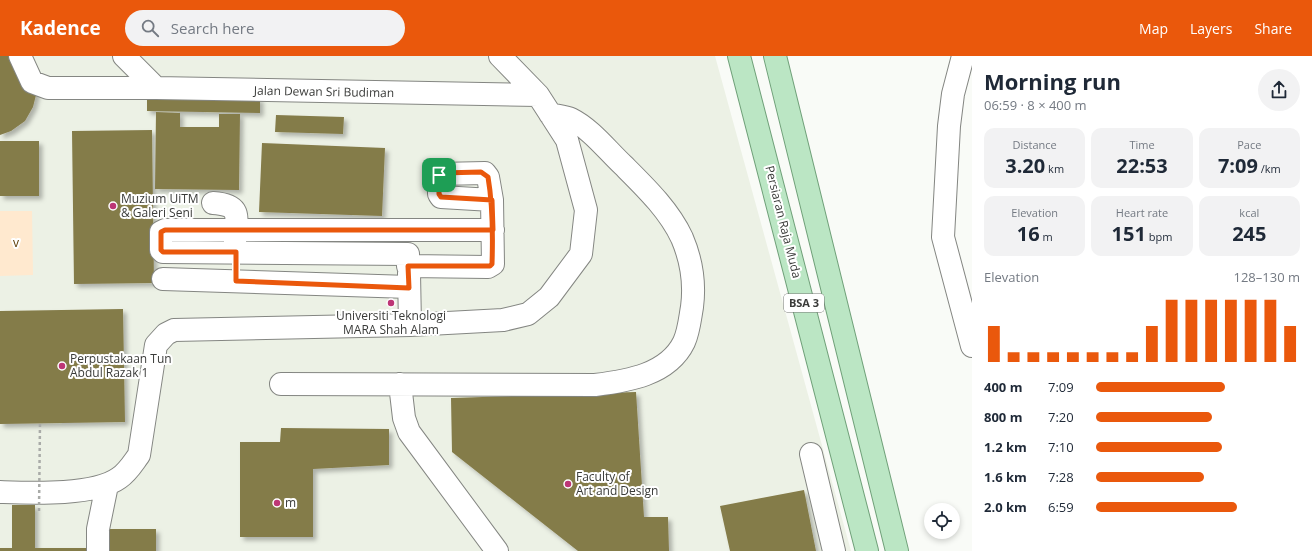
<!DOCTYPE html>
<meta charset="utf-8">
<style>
body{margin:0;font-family:"Open Sans",sans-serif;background:#f2f2f3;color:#1f2937;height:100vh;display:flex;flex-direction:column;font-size:15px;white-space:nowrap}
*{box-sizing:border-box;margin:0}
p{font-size:13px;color:#747a83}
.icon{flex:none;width:22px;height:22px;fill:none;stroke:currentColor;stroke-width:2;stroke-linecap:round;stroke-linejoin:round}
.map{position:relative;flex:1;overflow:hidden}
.drawer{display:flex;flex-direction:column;background:#fff;width:340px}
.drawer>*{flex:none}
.controls{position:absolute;left:924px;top:447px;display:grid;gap:8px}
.controls a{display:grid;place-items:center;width:36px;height:36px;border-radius:50%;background:#fff;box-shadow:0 2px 6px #0003;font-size:20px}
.pin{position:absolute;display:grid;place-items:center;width:34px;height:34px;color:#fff;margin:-17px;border-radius:8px;box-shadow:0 2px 6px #0006}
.round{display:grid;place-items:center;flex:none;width:42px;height:42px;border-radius:21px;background:#f2f2f3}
.head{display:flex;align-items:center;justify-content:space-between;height:68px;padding:0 12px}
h1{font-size:22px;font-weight:700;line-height:30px}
.metrics{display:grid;grid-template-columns:repeat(3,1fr);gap:6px;height:68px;padding:4px 12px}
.metrics div{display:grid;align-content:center;border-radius:10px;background:#f2f2f3;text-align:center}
.metrics b{font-size:20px;font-weight:700}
.metrics small{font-size:11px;font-weight:400}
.metrics p{font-size:11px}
.chart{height:112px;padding:8px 12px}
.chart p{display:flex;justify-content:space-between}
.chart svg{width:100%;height:72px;margin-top:4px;stroke:#ea580c;stroke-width:6}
ul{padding:0 12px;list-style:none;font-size:13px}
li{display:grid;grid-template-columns:64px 48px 1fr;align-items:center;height:30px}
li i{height:10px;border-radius:5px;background:#ea580c}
header{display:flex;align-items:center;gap:24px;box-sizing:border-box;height:56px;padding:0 20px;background:#ea580c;color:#fff}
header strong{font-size:19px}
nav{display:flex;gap:22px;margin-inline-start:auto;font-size:14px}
.search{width:280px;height:36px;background:#f2f2f3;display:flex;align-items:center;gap:10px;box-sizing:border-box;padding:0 14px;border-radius:22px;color:#747a83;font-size:15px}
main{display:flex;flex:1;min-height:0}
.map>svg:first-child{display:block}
.built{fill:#ecf1e5}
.green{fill:#ffe9cf}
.building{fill:#847b49;filter:url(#shadow)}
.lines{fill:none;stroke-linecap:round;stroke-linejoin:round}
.minor-casing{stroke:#848682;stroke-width:24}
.major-casing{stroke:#70a079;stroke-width:24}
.minor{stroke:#fff;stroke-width:22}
.major{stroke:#bbe6c4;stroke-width:22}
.path-bridge{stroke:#a9aba8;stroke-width:2.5;stroke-dasharray:3 3;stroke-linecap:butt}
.route-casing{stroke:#fff;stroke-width:8}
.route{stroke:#ea580c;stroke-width:5}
.poi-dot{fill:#bd3676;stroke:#fff;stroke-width:1.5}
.labels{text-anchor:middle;stroke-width:4;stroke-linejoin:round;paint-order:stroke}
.shield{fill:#fff;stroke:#757674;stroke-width:1}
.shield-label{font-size:11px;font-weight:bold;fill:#3a3b39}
.street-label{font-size:12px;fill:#3a3b39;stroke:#fff}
.poi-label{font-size:12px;fill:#3a3b39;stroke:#fff;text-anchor:start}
.park-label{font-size:12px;fill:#5c3b03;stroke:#fff}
</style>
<header>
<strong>Kadence</strong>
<div class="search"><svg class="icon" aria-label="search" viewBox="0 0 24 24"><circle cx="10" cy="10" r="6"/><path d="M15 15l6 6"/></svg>Search here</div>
<nav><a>Map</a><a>Layers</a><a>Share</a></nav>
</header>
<main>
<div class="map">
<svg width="972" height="495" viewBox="0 0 972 495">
<defs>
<filter id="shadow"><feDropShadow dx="3.5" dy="3.5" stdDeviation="2" flood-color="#0004"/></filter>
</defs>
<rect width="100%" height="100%" fill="#f9fbf7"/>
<path class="built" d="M 0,0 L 715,0 L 851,495 L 0,495 Z"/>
<path class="green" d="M 0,155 L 32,155 L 33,219 L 0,220 Z"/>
<path class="building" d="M 0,0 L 25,0 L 37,35 L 33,51 L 25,65 L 11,75 L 0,79 Z
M 147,40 L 260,42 L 260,57 L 147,55 Z
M 156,56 L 180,57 L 180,71 L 219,71 L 219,58 L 240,58 L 239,134 L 155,133 Z
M 276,59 L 344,61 L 343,78 L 275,76 Z
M 152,74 L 154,227 L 74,228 L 72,75 Z
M 0,85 L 39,85 L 39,140 L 0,140 Z
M 262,87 L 385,92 L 382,160 L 259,156 Z
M 123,253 L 125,366 L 0,368 L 0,255 Z
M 636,336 L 644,461 L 668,461 L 669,495 L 578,495 L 452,396 L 451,342 Z
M 281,372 L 389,373 L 389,409 L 313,413 L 313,481 L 240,481 L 240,386 L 280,386 Z
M 804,434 L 816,495 L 730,495 L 720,450 Z
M 12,449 L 35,449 L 35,492 L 93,492 L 93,495 L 0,495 L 0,492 L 12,492 Z
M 104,473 L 156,473 L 156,495 L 104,495 Z"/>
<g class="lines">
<g class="minor-casing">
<path id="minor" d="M 20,0 L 32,26 L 48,32 L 156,32 L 538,39
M 124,0 L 156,32
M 963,0 L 953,38 L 949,70 L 943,181 L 972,290
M 213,147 C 245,149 235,163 235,188
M 408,198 L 163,196 L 161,194 L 161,176 L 165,174 L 493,174
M 408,210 L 488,211 L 493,208 L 492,144 L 441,141 L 439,138 L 439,118 L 485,117 L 488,121 L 492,144
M 409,217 L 410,269
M 163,223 L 409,231
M 281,328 L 595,329 C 627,325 668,319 684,286 C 689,275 690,262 692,251 C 695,228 691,203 682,182 C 669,154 645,131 623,109 C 607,94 591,73 571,63 C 565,60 557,60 550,58
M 400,328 L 404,362 L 409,376 L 497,495
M 811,398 L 834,495
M 0,436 C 30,437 94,440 119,422 C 128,416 133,407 139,399 L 156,289 L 166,278 L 174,274 L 410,269 L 503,264 L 528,258 L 549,241 L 581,198 L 586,154 L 567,84 L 538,39 L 500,0
M 98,495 L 98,473 L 107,429"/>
</g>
<g class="major-casing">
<path id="major" d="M 739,0 L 867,495
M 775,0 L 897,495"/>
</g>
<use href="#minor" class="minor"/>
<use href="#major" class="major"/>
<path class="path-bridge" d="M 39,455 L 40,367"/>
</g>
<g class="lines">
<g class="route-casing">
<path id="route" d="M 439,119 L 439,138 L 441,141 L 492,144 L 493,174 L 165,174 L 161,176 L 161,194 L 163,196 L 236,196 L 236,225 L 409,232 L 408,210 L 490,210 L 492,208 C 493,178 493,150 488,121 L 481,116 L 442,117 L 439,119"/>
</g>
<use href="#route" class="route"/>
</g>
<g class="poi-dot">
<circle cx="113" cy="150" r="4"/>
<circle cx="391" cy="247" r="4"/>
<circle cx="62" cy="310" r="4"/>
<circle cx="568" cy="428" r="4"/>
<circle cx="277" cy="447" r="4"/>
</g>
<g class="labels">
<rect class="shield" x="784" y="238" width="40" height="18" rx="3"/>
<g class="shield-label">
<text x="804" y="251">BSA 3</text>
</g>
<g class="street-label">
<text transform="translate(324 36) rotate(1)" y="4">Jalan Dewan Sri Budiman</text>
<text transform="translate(783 166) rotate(76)" y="4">Persiaran Raja Muda</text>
</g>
<g class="poi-label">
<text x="121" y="147">Muzium UiTM<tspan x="121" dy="14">&amp; Galeri Seni</tspan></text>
<text x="391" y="264" text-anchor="middle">Universiti Teknologi<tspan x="391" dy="14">MARA Shah Alam</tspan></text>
<text x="70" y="307">Perpustakaan Tun<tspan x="70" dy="14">Abdul Razak 1</tspan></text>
<text x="576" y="425">Faculty of<tspan x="576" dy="14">Art and Design</tspan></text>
<text x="285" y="451">m</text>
</g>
<g class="park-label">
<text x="16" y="191">v</text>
</g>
</g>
</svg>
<div class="controls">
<a><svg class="icon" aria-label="locate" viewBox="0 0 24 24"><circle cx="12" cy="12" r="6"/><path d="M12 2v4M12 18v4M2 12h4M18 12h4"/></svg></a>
</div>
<div class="pin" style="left:439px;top:119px;background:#1e9e55"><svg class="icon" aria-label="arrive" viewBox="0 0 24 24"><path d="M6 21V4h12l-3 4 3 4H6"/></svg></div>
</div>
<section class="drawer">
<div class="head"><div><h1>Morning run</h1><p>06:59 · 8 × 400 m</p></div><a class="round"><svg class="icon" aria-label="share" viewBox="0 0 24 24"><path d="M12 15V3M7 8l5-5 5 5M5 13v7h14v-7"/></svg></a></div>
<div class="metrics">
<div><p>Distance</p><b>3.20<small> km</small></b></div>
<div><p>Time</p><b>22:53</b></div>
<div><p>Pace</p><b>7:09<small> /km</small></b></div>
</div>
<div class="metrics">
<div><p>Elevation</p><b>16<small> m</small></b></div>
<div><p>Heart rate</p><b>151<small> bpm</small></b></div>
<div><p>kcal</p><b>245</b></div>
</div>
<div class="chart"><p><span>Elevation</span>128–130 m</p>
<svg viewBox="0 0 160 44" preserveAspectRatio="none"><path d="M5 44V22M15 44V38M25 44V38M35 44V38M45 44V38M55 44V38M65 44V38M75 44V38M85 44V22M95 44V6M105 44V6M115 44V6M125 44V6M135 44V6M145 44V6M155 44V22"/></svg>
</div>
<ul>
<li><b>400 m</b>7:09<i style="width:63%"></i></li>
<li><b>800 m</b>7:20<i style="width:57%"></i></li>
<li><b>1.2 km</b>7:10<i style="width:62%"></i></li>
<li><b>1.6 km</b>7:28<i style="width:53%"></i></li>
<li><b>2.0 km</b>6:59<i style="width:69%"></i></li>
</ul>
</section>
</main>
